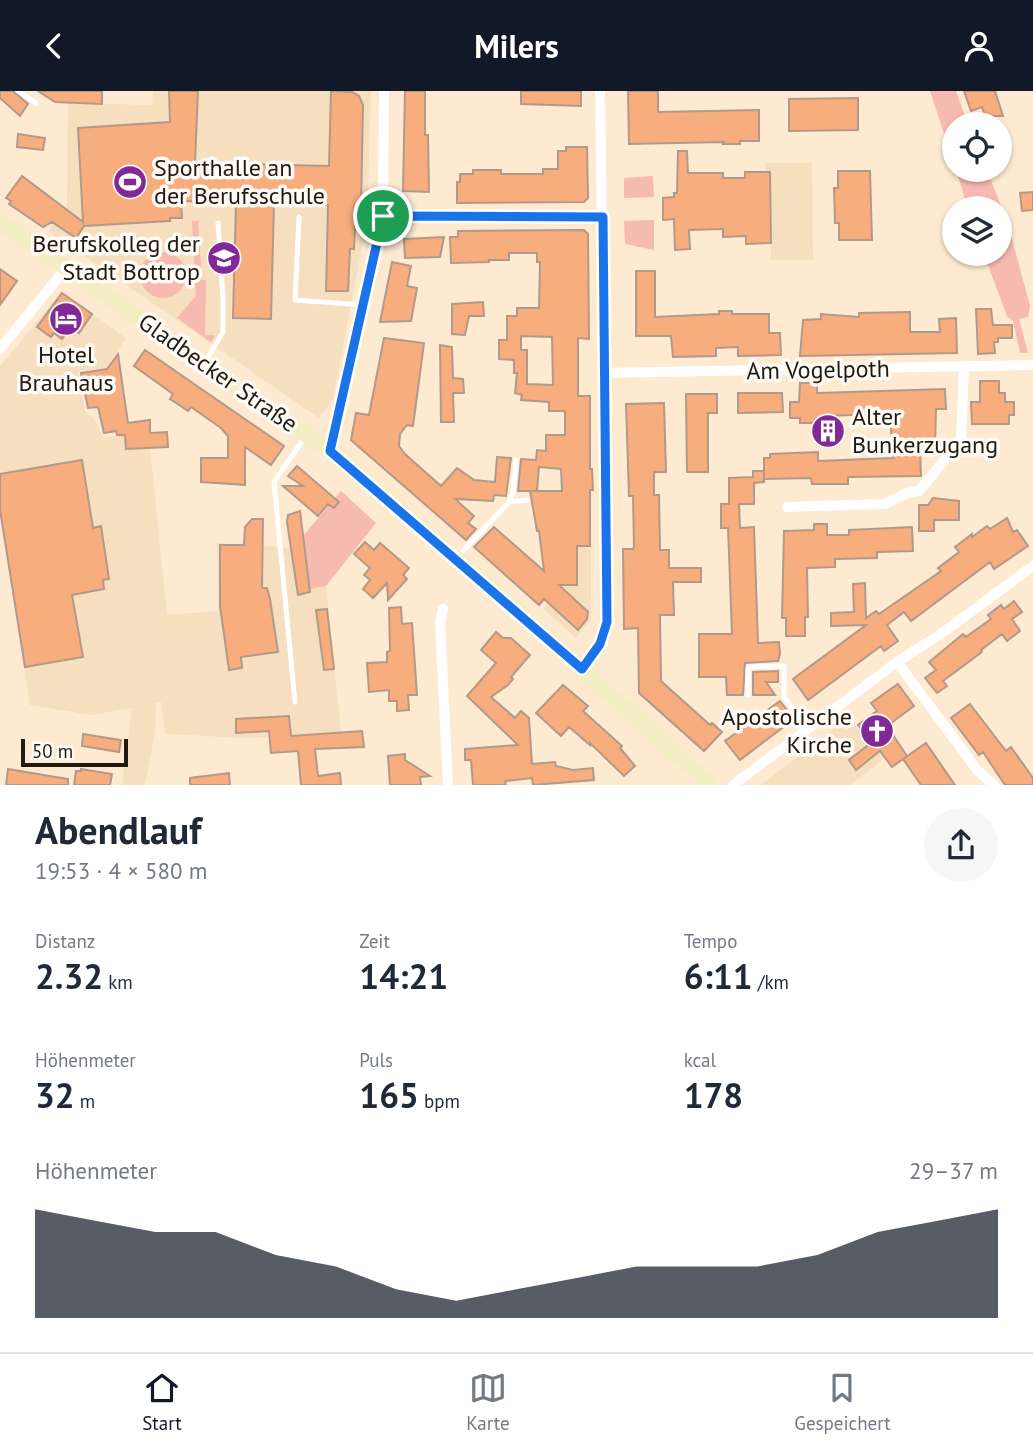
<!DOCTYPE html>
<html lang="de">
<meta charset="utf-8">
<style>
body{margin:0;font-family:"PT Sans",sans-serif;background:#f6f6f7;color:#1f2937;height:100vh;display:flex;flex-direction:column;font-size:26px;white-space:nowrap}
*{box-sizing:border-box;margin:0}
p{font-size:23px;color:#747a83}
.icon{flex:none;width:38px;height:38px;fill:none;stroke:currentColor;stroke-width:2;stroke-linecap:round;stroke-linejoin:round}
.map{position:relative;height:694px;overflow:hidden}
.sheet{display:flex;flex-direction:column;background:#fff;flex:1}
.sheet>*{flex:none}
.fabs{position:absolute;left:942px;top:21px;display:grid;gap:14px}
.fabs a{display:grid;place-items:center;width:70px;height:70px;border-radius:50%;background:#fff;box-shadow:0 2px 5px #0004;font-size:35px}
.scale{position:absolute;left:21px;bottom:18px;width:107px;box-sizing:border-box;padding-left:7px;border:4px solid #201a10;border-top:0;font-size:19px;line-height:24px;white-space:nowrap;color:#201a10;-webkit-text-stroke:5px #fefaf5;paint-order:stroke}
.pin{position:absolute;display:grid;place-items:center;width:60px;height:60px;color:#fff;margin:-30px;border:4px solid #fff;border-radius:50%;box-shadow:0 2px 7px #0007}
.round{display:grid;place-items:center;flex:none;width:74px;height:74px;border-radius:37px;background:#f6f6f7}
.headline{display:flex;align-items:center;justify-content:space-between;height:119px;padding:0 35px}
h1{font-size:38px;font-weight:800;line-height:52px}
.stats{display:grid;grid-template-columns:repeat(3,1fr);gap:10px;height:119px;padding:7px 35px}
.stats div{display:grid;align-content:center}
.stats b{font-size:35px;font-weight:800}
.stats small{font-size:19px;font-weight:400}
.stats p{font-size:19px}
.chart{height:196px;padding:14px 35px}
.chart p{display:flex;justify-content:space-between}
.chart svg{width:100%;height:126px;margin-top:7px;fill:#111827;opacity:.7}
header{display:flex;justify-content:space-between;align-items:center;height:91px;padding:0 35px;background:#111827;color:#fff;font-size:32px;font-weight:800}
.dock{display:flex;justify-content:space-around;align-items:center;height:98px;border-top:2px solid #e0e1e3;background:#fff;font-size:19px;color:#747a83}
.dock a{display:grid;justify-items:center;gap:4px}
.dock .current{color:#111827}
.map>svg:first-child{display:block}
.built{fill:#f6dfbf}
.green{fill:#f7bab0}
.building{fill:#f8ad7e;stroke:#b39989;stroke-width:2;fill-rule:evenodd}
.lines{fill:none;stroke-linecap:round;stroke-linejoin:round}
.lane{stroke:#fff;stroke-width:5}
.street{stroke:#fff;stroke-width:10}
.secondary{stroke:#f4eec4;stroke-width:16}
.route-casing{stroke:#fff;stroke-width:14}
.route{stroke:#1a73e8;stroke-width:9}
.labels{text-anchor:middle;stroke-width:7;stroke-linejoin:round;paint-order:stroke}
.poi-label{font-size:24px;fill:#201a10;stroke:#fefaf5;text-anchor:start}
.street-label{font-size:24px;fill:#201a10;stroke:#fefaf5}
</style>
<header><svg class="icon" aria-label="back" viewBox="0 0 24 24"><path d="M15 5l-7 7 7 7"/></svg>Milers<svg class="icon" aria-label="person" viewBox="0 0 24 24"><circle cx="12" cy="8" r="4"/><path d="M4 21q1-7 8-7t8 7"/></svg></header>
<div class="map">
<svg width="1033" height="694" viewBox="0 0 1033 694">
<rect width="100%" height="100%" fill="#fdead1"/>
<path class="built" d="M 153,0 L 371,0 L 367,130 L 333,308 L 319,327 L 48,140 L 67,113 L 68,12 L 152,14 Z
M 765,72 L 812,72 L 813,169 L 771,169 L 771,153 L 746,153 L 746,145 L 723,146 L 723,87 L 745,87 L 745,81 L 765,81 Z
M 62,201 L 126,247 L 106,277 L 78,281 L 85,320 L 95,329 L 103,346 L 124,344 L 126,359 L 150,357 L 167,524 L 218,520 L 217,452 L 290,457 L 290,459 L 305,457 L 309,497 L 326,495 L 341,641 L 246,647 L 165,643 L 161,611 L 156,612 L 155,642 L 145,694 L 122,694 L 132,617 L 91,624 L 30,614 L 0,419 L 0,275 Z
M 561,455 L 591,455 L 591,528 L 576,547 L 543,518 L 560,498 Z
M 849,626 L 884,668 L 850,694 L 761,694 Z"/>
<path class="green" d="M 930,0 L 956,0 L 968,33 L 954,33 L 954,73 Z
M 956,79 L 987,79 L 1008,133 L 1030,215 L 1028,226 L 1019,228 L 1028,262 L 1020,262 L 1013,230 L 1007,225 L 984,163 L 999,163 L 999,117 L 968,117 Z
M 653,85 L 654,106 L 624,107 L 624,87 Z
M 654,129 L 654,159 L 625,153 L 624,130 Z
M 192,130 L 198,130 L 202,189 L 206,189 L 205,244 L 215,244 L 211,251 L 177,227 L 196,205 Z
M140 184a23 23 0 1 1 46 0a23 23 0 1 1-46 0Z
M 341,400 L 376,432 L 326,495 L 309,498 L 303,445 Z"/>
<path class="building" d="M 0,0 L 13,0 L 28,13 L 20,25 L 0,7 Z
M 38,0 L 102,0 L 102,13 L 55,11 Z
M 169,0 L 198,0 L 195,72 L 329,75 L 331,0 L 352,1 L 359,5 L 363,14 L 361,116 L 356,116 L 354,158 L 350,158 L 348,200 L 326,200 L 328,114 L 274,112 L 271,228 L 233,227 L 236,111 L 181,110 L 182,127 L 170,127 L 170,130 L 84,135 L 76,147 L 52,131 L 43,136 L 9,113 L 11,110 L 6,107 L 22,85 L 83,131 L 78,37 L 170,31 Z
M 405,0 L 425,0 L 425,44 L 428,44 L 429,101 L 403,100 Z
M 521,0 L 581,0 L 581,15 L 521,13 Z
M 628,0 L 658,0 L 658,21 L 759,19 L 759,50 L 740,50 L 740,53 L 723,53 L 724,51 L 629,53 Z
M 964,0 L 995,0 L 1003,25 L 985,25 L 982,16 L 971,20 Z
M 858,7 L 858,39 L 789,40 L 789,8 Z
M 18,43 L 45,47 L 43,59 L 17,56 Z
M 566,56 L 587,56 L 588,107 L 584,111 L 457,112 L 457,91 L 460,91 L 460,83 L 473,83 L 473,79 L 501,79 L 501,83 L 543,83 L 543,78 L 558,78 L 558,60 L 566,60 Z
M 678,60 L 687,60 L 688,82 L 723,82 L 723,87 L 745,87 L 745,81 L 770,81 L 771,152 L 746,153 L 746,145 L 723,146 L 723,138 L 689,139 L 690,158 L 675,159 L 674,128 L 663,129 L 663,107 L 674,106 L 674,102 L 677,102 Z
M 838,80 L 870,80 L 872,149 L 839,149 L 839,132 L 835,132 L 834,97 L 838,97 Z
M 1033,101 L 1033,119 L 1022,120 L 1020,102 Z
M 584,139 L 588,143 L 589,248 L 578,247 L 578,305 L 590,305 L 590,378 L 592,378 L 593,399 L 590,399 L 590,455 L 577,455 L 577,494 L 559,494 L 588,521 L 587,528 L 578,539 L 544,508 L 539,514 L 474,456 L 494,436 L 544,480 L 539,440 L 537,440 L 530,400 L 562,400 L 561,378 L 539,376 L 537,400 L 518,400 L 521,368 L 536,369 L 537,359 L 546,360 L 546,344 L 565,344 L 565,320 L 549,320 L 549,311 L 521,309 L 522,304 L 515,302 L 517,282 L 514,282 L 514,269 L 499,268 L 499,249 L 507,249 L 507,225 L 517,225 L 517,217 L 539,217 L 540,171 L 537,171 L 537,162 L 509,162 L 509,169 L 489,169 L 489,171 L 451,172 L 450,146 L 458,146 L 458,140 ZM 521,245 L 552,246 L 553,294 L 527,293 L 527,259 L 521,259 Z
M 444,146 L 440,166 L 405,167 L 404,148 Z
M 392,171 L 411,175 L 407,195 L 417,197 L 411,230 L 380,231 Z
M 0,178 L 17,190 L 0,214 Z
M 636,180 L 655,180 L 655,226 L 719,223 L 719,220 L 732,220 L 732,223 L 769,223 L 769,242 L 780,242 L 781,264 L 738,265 L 738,256 L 716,257 L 716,265 L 673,266 L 671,245 L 636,245 Z
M 62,202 L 92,223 L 79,242 L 70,236 L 62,248 L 54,242 L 51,246 L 37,236 Z
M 483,211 L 484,225 L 469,225 L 465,244 L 452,243 L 452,213 Z
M 976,218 L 991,218 L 993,234 L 1012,234 L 1012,247 L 998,247 L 998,251 L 994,251 L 995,262 L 978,263 Z
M 910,221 L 910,241 L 940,241 L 939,228 L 956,227 L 957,262 L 800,265 L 803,229 L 821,228 L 821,223 L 859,226 L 859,222 Z
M 384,247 L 424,252 L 413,335 L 407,334 L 400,343 L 399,355 L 405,363 L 441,395 L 457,377 L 474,389 L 495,391 L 497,366 L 511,367 L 506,405 L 494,404 L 493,410 L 455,408 L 474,425 L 468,432 L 476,438 L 466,449 L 351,349 L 356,322 L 369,324 Z
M 440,254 L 452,256 L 453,287 L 463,288 L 464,302 L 453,302 L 454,331 L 441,331 Z
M 145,259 L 284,355 L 271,374 L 245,356 L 245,394 L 201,391 L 201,367 L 228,367 L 228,345 L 221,337 L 191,316 L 188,320 L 170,308 L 173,303 L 134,275 Z
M 118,263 L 128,332 L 150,329 L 150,342 L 167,341 L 168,356 L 126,358 L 125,344 L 117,344 L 116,340 L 104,342 L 98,316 L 88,317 L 81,282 L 107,278 Z
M 980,290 L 999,290 L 999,302 L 1005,302 L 1005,311 L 1014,311 L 1014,324 L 1009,324 L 1009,333 L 972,333 L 971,311 L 980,311 Z
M 800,292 L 817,292 L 817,302 L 945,298 L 946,318 L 936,318 L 935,358 L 920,358 L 921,385 L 848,386 L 848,393 L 812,393 L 811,387 L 764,388 L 764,367 L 770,367 L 770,363 L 818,361 L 818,370 L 893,367 L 890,322 L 830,325 L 830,345 L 817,345 L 817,332 L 800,332 L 800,327 L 790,327 L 790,311 L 799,311 Z
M 738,302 L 782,302 L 783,321 L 738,322 Z
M 686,303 L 717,303 L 717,322 L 708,322 L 708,381 L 687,381 Z
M 664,312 L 666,381 L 654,381 L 654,404 L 659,404 L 660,459 L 669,459 L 669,477 L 701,477 L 701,491 L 673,491 L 674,524 L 660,524 L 661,590 L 710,634 L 712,632 L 722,641 L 704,660 L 639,602 L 638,537 L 624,538 L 623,458 L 633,458 L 634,456 L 633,405 L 629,405 L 626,313 Z
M 82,369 L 93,437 L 101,435 L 109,488 L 103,489 L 104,498 L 72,504 L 83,566 L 25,576 L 0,419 L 0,383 Z
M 297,375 L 339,411 L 334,417 L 328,413 L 318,425 L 283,395 L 303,395 L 288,385 Z
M 753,380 L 764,380 L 764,391 L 754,392 L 754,413 L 739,413 L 740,437 L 754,436 L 758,552 L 779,551 L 780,563 L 778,570 L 745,572 L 743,604 L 727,604 L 726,586 L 699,586 L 699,543 L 732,543 L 728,437 L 721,437 L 721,413 L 729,413 L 729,387 L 753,386 Z
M 933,407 L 959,410 L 959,429 L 934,429 L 934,440 L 919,440 L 919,414 L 928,414 Z
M 300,420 L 310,501 L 298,504 L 287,431 L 288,424 Z
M 1007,427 L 1013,441 L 1017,439 L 1028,455 L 994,478 L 990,471 L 911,530 L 904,521 L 887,534 L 898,550 L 884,560 L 881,555 L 808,609 L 793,588 L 866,534 L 831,535 L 831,522 L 854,521 L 853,493 L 865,492 L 866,527 L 876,520 L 879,523 L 941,480 L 938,477 L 959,461 L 955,456 L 972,443 L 972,446 L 987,435 L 990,438 Z
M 252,428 L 263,428 L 262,497 L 267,497 L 270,508 L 278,561 L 241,566 L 242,577 L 229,579 L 220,515 L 220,454 L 244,454 L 245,436 Z
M 814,433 L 827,433 L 827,444 L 849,444 L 849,439 L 912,436 L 913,460 L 877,461 L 877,467 L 835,468 L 835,476 L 807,477 L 808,526 L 805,526 L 805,545 L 786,545 L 786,527 L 782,527 L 784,440 L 814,439 Z
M 365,451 L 374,459 L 380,452 L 409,477 L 403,484 L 407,488 L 388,509 L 387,492 L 373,507 L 363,498 L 370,489 L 364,484 L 370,477 L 354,463 Z
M 1014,510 L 1022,521 L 1012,528 L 1020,540 L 1007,550 L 1002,543 L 981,559 L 982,561 L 943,590 L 947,595 L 937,602 L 925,587 L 936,579 L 929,571 L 963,543 L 966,546 L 991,528 L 988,524 L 1001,514 L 1004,518 Z
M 401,516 L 402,533 L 412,532 L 417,604 L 408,604 L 409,619 L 397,620 L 397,610 L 389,610 L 389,599 L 369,601 L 367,572 L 387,571 L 387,561 L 390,560 L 389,517 Z
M 327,518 L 334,578 L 324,579 L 316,519 Z
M 496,541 L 503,547 L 511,547 L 530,564 L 511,586 L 513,588 L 508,594 L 491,606 L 515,627 L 521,620 L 529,627 L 532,673 L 555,671 L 556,675 L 573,679 L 593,677 L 594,689 L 533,694 L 532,687 L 505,690 L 506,694 L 473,694 L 471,669 L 465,669 L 465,658 L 518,654 L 467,605 L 496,572 L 481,559 Z
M 778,580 L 778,591 L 766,591 L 775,604 L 753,604 L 753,581 Z
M 898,593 L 914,615 L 887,635 L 907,665 L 892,676 L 880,660 L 856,679 L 849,669 L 872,651 L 858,634 L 877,620 L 871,612 Z
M 563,594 L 588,615 L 583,620 L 622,655 L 620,657 L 635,675 L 624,685 L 590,652 L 590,654 L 569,636 L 561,645 L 536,622 Z
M 780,610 L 794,628 L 740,669 L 725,650 Z
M 970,613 L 1006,660 L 1011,656 L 1033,687 L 1033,694 L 1005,694 L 983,661 L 979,664 L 951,627 Z
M 289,625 L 291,645 L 362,640 L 364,656 L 315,658 L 318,685 L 340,682 L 341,694 L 301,694 L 298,660 L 271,662 L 269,640 L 236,642 L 236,628 Z
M 83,643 L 121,649 L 119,661 L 82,655 Z
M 926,652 L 955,694 L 921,694 L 903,668 Z
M 405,663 L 405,669 L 430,685 L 420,686 L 421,694 L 390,694 L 388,665 Z
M 8,678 L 68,688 L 68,694 L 6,694 Z
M 81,678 L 112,683 L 110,694 L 74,694 L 76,680 L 81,680 Z
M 229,682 L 230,694 L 190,694 L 190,687 Z"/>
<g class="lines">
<path class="lane" d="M 18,0 L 36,12
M 299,126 L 295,209 L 364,214
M 206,270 L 223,241 L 223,205 L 218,132
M 509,411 L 527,409
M 458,465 L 509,411 L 513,401 L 516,369
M 748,604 L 748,576 L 784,575 L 784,606 L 808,638
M 295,611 L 274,391 L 305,346"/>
<path class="street" d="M 383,125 L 603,126
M 0,258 L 66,177
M 604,282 L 1033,274
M 330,360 L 383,125 L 384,0
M 787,416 L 885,413 L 907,402 L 919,400 L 961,349 L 964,277
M 443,518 L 440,532 L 448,694
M 897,571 L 978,680 L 994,694
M 582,577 L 600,553 L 607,531 L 600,0
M 733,694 L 897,571 L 941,543 L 1033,475"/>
<path class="secondary" d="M 0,131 L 330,360 L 487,493 L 711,694"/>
</g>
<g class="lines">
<g class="route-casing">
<path id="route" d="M 383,125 L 603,126 L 607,531 L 600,553 L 582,578 L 330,360 Z"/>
</g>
<use href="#route" class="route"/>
</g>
<defs>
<g id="stadium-disc" transform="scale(1.75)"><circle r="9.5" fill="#812997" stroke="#fefaf5"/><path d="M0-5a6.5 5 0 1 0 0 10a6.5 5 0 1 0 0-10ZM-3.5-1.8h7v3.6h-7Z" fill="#fff"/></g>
<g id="school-disc" transform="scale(1.75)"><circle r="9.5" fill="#812997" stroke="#fefaf5"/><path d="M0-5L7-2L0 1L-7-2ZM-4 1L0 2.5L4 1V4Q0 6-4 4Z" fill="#fff"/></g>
<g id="hotel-disc" transform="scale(1.75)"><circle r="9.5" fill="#812997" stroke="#fefaf5"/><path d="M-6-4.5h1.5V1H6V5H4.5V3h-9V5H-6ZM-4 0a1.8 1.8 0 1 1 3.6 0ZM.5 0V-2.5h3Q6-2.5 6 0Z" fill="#fff"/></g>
<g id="building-disc" transform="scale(1.75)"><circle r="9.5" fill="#812997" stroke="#fefaf5"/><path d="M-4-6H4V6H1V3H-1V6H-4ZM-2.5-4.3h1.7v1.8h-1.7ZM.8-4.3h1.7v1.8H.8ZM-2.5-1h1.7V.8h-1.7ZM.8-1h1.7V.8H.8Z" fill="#fff"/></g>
<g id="church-disc" transform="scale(1.75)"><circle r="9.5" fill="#812997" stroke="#fefaf5"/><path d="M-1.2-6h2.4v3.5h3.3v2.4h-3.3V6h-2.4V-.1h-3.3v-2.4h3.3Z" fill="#fff"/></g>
</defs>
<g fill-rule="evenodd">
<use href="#stadium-disc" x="130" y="91"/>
<use href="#school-disc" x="224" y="167"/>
<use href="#hotel-disc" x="66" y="228"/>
<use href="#building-disc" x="828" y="340"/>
<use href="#church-disc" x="877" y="640"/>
</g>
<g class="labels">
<g class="poi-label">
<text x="154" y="85">Sporthalle an<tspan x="154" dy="28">der Berufsschule</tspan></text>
<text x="200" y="161" text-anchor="end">Berufskolleg der<tspan x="200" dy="28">Stadt Bottrop</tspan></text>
<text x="66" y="272" text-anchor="middle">Hotel<tspan x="66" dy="28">Brauhaus</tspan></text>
<text x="852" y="334">Alter<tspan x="852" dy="28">Bunkerzugang</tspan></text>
<text x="852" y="634" text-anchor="end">Apostolische<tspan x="852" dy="28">Kirche</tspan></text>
</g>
<g class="street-label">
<text transform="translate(818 279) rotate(-1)" y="8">Am Vogelpoth</text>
<text transform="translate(218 282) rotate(35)" y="8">Gladbecker Straße</text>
</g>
</g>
</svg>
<div class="fabs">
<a><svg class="icon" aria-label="locate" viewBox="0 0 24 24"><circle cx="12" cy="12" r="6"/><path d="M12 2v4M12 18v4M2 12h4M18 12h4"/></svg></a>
<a><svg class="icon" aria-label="layers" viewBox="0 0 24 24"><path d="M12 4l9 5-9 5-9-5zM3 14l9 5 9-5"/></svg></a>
</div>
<div class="scale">50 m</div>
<div class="pin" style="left:383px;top:125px;background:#1e9e55"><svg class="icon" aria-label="arrive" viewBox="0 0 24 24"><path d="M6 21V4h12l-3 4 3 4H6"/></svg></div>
</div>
<section class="sheet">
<div class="headline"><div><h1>Abendlauf</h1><p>19:53 · 4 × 580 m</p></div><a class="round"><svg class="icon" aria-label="share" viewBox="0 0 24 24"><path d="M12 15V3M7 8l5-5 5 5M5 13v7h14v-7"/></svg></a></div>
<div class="stats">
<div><p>Distanz</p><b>2.32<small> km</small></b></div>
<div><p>Zeit</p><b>14:21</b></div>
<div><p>Tempo</p><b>6:11<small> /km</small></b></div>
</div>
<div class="stats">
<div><p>Höhenmeter</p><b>32<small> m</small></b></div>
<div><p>Puls</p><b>165<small> bpm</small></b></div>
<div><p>kcal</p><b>178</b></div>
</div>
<div class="chart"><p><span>Höhenmeter</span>29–37 m</p>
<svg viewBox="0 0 160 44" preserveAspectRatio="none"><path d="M0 44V6L10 10L20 14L30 14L40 22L50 26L60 34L70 38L80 34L90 30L100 26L110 26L120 26L130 22L140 14L150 10L160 6V44z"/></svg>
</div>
</section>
<nav class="dock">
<a class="current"><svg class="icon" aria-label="home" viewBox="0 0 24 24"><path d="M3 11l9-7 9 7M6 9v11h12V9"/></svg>Start</a>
<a><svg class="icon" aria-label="map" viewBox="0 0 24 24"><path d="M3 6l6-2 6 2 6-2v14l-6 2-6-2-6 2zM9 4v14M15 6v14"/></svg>Karte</a>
<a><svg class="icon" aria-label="saved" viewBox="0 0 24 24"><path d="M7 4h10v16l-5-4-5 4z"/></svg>Gespeichert</a>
</nav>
